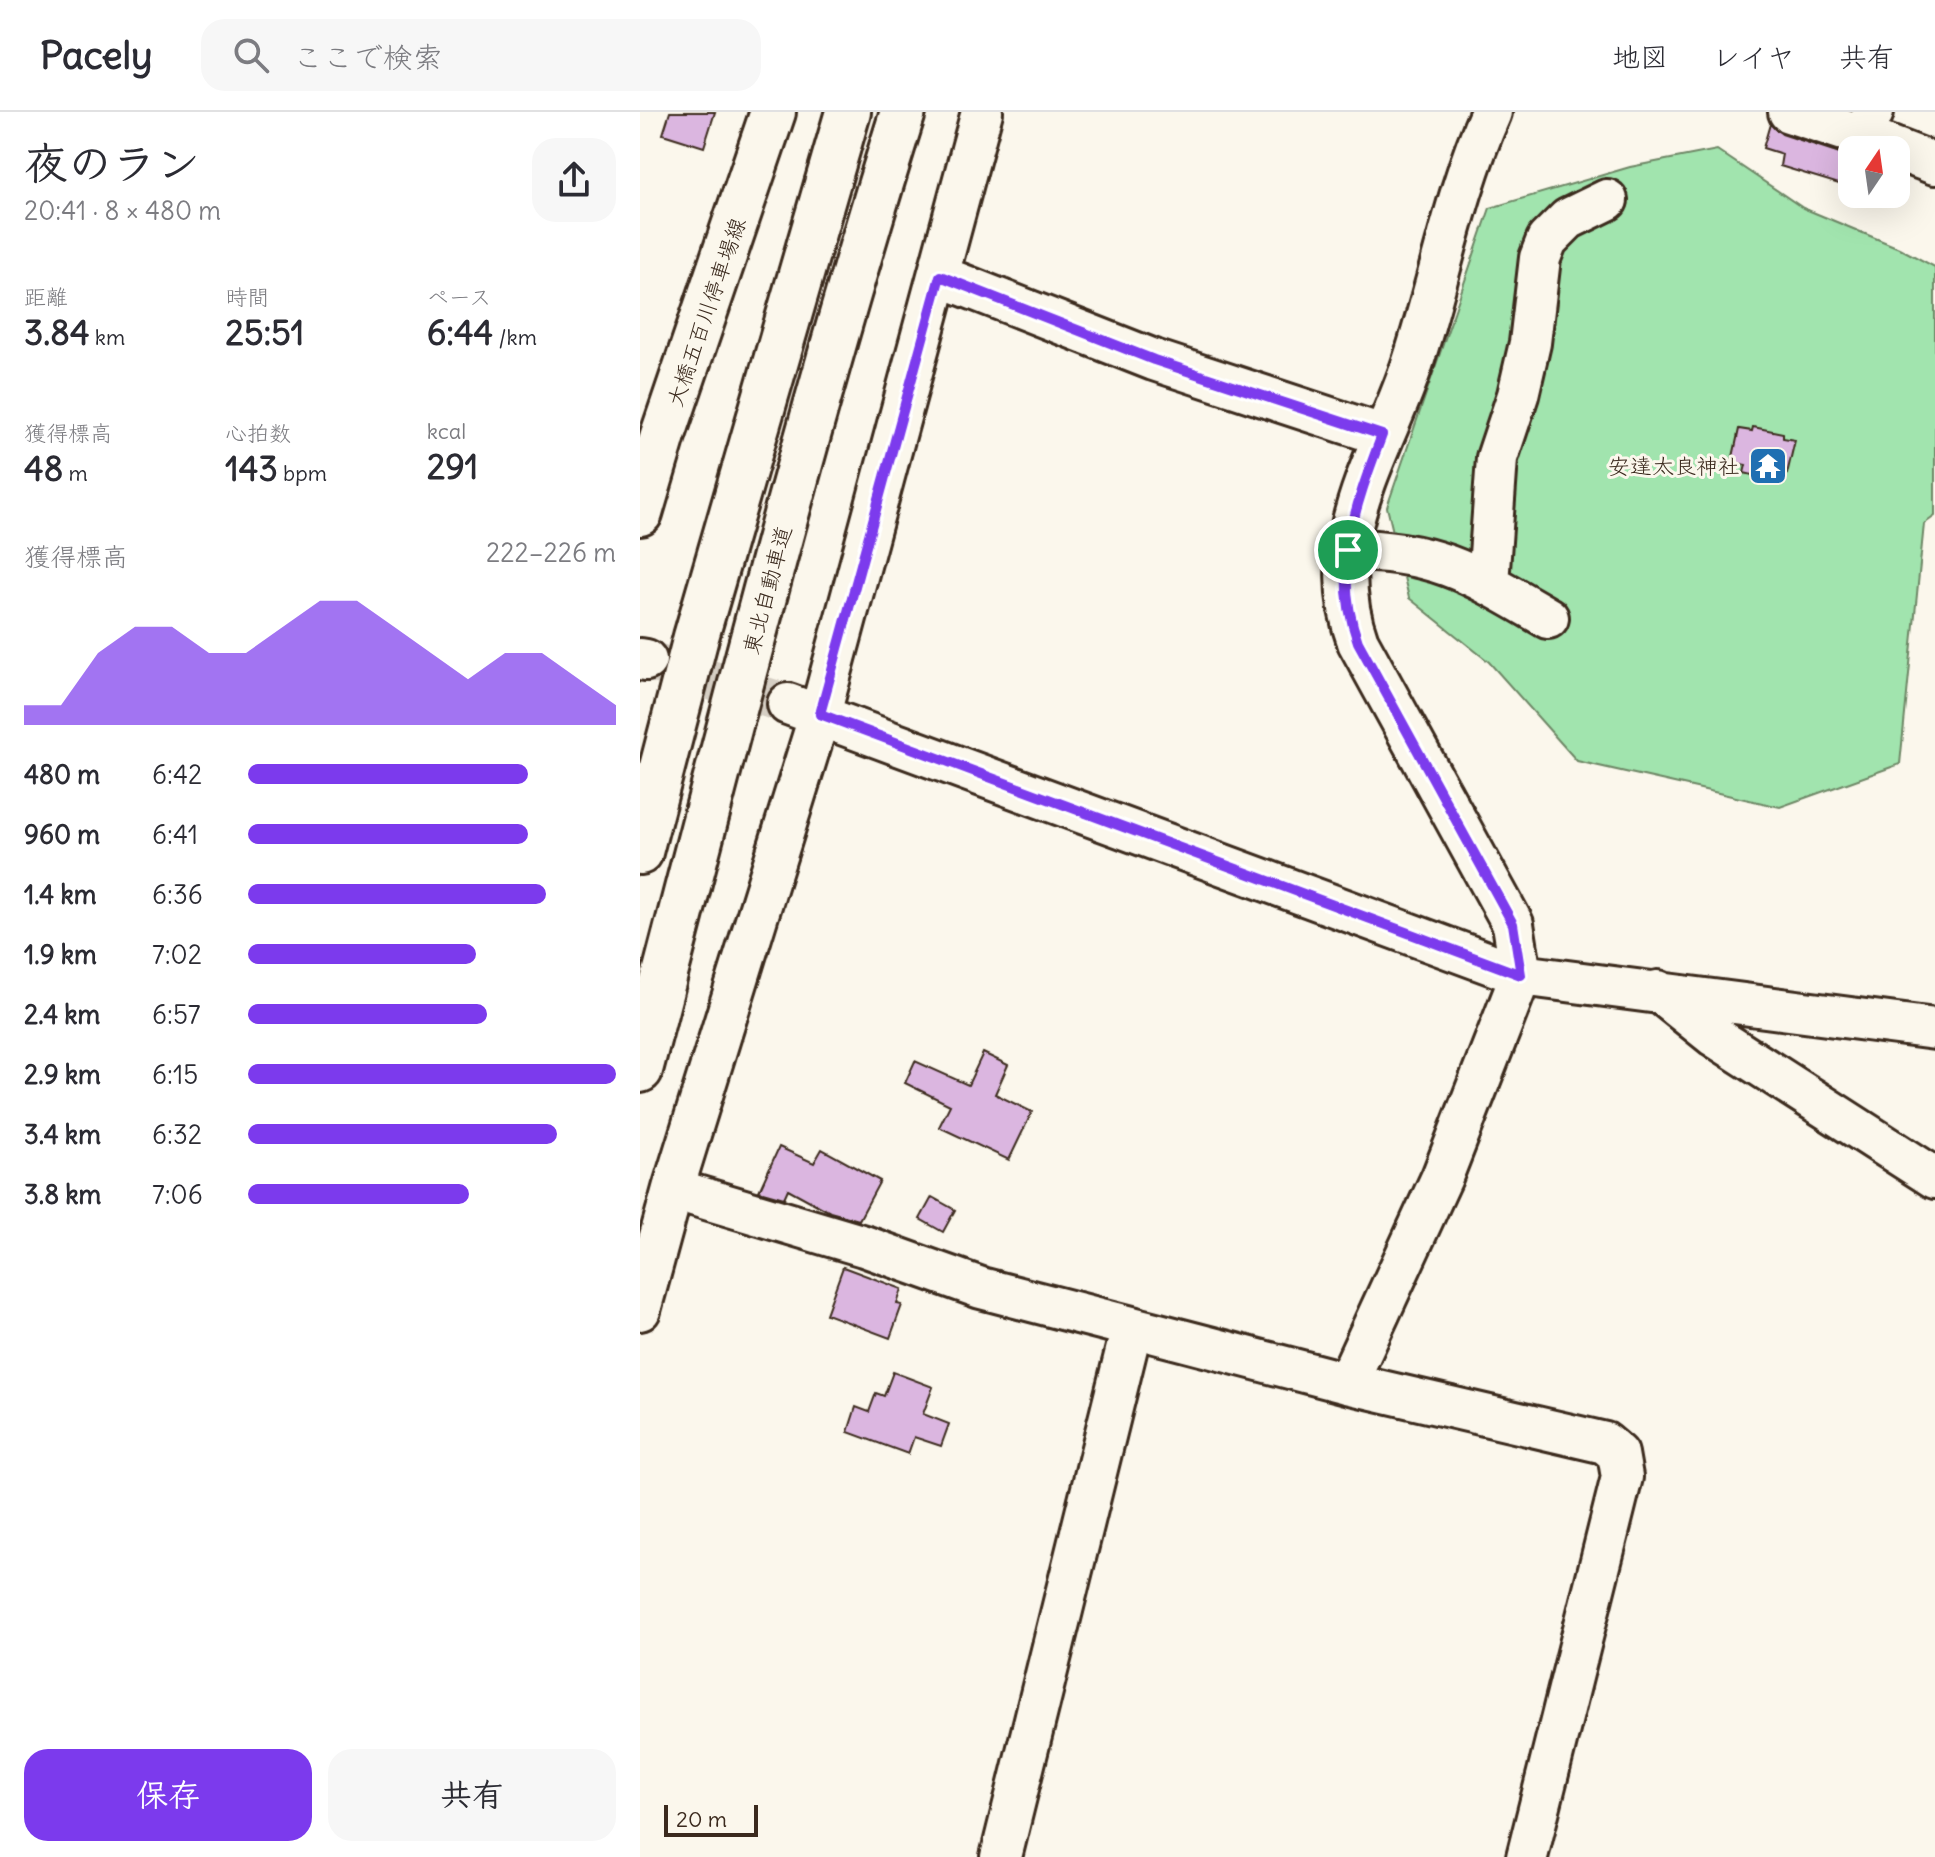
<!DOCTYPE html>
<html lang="ja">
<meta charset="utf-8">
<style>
body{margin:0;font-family:Delius,"Klee One",sans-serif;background:#f7f7f7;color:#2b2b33;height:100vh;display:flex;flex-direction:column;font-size:30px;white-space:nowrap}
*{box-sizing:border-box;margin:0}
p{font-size:26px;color:#7c7c81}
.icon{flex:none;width:44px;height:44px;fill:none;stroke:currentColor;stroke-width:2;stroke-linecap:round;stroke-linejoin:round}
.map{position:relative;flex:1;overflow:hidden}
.panel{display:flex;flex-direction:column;background:#fff;width:640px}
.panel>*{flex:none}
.needle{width:52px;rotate:13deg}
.controls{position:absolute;left:1198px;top:24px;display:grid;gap:16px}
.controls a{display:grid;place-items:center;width:72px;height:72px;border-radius:16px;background:#fff;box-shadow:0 8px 32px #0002;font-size:40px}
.scale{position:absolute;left:24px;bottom:20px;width:94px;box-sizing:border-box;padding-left:8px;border:4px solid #3b2a1e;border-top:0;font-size:22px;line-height:28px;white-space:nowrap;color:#3b2a1e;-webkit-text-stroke:6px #fbf7ec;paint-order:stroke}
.pin{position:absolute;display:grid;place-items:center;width:68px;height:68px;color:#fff;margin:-34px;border:4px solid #fff;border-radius:50%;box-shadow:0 2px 8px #0007}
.round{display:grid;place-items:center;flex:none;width:84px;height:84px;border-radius:24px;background:#f7f7f7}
.summary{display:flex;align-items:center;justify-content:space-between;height:136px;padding:0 24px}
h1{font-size:44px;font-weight:800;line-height:60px}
.metrics{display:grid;grid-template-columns:repeat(3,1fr);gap:12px;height:136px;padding:8px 24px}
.metrics div{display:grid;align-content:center}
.metrics b{font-size:34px;font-weight:800}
.metrics small{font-size:22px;font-weight:400}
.metrics p{font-size:22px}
.chart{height:224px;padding:16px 24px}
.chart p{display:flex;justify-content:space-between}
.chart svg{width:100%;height:144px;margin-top:8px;fill:#7c3aed;opacity:.7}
.cta{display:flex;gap:16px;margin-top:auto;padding:16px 24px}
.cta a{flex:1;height:92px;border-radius:24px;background:#7c3aed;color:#fff;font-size:32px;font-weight:800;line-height:92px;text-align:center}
.cta a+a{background:#f7f7f7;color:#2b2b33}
ul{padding:0 24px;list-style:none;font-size:26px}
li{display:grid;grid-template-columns:128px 96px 1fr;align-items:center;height:60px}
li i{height:20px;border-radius:10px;background:#7c3aed}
header{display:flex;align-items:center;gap:48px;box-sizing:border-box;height:112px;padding:0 40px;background:#fff;border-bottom:2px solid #e1e1e2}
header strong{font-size:38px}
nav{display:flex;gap:44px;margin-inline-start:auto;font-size:28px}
.search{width:560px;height:72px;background:#f7f7f7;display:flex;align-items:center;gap:20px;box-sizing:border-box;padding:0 28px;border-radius:24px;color:#7c7c81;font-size:30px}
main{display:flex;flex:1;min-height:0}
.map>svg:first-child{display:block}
.green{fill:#a1e4ae;stroke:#6e8766;stroke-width:2}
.building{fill:#dbb6e0;stroke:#3b2a1e;stroke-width:2}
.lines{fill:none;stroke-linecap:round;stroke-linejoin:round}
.minor-tunnel{stroke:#d5cec3;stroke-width:40;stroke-dasharray:40 20;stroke-linecap:butt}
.minor-casing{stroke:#3b2a1e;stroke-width:46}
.major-casing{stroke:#3b2a1e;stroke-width:50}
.highway-casing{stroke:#3b2a1e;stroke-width:50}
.minor{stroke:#fbf7ec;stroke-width:40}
.major{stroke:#fbf7ec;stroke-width:44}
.highway{stroke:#fbf7ec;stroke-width:44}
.route-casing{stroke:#fff;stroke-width:16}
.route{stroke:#7c3aed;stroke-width:10}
.labels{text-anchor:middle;stroke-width:6;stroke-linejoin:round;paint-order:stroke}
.street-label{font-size:22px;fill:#3b2a1e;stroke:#fbf7ec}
.poi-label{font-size:22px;fill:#3b2a1e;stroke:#fbf7ec;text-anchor:end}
</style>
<header>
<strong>Pacely</strong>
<div class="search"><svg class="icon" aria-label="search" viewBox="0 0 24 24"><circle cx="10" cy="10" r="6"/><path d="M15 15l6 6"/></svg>ここで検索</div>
<nav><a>地図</a><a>レイヤ</a><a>共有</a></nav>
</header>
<main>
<section class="panel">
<div class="summary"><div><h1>夜のラン</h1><p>20:41 · 8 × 480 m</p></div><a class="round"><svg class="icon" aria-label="share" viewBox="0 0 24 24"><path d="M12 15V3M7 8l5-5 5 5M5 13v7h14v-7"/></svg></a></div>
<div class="metrics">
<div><p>距離</p><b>3.84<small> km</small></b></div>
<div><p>時間</p><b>25:51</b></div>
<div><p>ペース</p><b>6:44<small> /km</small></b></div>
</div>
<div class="metrics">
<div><p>獲得標高</p><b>48<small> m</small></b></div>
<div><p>心拍数</p><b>143<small> bpm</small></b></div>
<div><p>kcal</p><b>291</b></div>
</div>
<div class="chart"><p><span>獲得標高</span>222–226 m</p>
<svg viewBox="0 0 160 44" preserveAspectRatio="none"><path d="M0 44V38L10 38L20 22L30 14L40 14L50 22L60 22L70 14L80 6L90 6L100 14L110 22L120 30L130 22L140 22L150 30L160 38V44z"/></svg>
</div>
<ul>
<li><b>480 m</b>6:42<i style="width:76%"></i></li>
<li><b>960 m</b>6:41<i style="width:76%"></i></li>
<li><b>1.4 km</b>6:36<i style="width:81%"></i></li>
<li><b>1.9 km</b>7:02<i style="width:62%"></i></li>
<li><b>2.4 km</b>6:57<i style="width:65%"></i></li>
<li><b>2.9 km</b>6:15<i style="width:100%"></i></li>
<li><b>3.4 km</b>6:32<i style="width:84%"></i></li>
<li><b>3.8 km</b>7:06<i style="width:60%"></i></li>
</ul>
<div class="cta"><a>保存</a><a>共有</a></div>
</section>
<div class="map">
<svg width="1295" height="1745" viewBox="0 0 1295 1745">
<rect width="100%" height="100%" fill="#fbf7ec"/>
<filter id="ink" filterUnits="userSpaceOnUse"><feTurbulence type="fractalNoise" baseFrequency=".0125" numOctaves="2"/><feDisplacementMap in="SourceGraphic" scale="16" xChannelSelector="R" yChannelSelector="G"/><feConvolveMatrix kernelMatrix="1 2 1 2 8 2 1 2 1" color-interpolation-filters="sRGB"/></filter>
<g filter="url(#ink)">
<path class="green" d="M 1077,38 L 1163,96 L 1259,136 L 1295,155 L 1295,404 L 1284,412 L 1260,652 L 1140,695 L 937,649 L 849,550 L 769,486 L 747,395 L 850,96 L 990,55 Z"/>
<path class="building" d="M 30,0 L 75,0 L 64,35 L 23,22 Z
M 1130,12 L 1142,22 L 1212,45 L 1212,76 L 1140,54 L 1142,42 L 1123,36 Z
M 1113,315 L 1143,321 L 1143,326 L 1155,328 L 1147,362 L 1136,359 L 1134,368 L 1104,361 L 1106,353 L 1092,350 L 1099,317 L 1112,319 Z
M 343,941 L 368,953 L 355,982 L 392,1000 L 369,1048 L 299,1015 L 310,993 L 265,971 L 275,949 L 328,973 Z
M 139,1035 L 174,1051 L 182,1037 L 240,1069 L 219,1108 L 190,1100 L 148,1077 L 144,1086 L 119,1079 Z
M 292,1085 L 315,1098 L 303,1120 L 280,1107 Z
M 203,1155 L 262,1177 L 257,1192 L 262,1193 L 250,1226 L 186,1202 Z
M 253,1260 L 293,1275 L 283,1302 L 309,1312 L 301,1334 L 274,1325 L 268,1342 L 208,1320 L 216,1295 L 229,1300 L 236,1281 L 244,1284 Z"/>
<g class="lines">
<path class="minor-tunnel" d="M 6,548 L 148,592"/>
<g class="minor-casing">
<path id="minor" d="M 342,0 L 180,602 L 33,1077 L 224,1134 L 341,1176 L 492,1215
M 1149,0 L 1222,24 L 1233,0
M 1222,24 L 1295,52
M 300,164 L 514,248 L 742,323
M 708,438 C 797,438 834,463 908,506
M 848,471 L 857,346 L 878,283 L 890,231 L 900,146 L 907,128 L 928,107 L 967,88
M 0,547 L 6,548
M 148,592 L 881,863 L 1295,917
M 1018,879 L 1074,924 L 1295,1066
M 0,1198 L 33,1077
M 707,1271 L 802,1065 L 881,863 L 873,812 L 718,530 C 680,426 742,344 773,250 C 800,167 815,80 851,0
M 361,1745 L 492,1215 L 707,1271 L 965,1331 L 978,1342 L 982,1365 L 887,1745"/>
</g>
<g class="major-casing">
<path id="major" d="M 0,401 L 23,323 L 133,0"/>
</g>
<g class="highway-casing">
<path id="highway" d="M 0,740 L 56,525 L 208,0
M 0,958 C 84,638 164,316 263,0"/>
</g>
<use href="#minor" class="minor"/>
<use href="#major" class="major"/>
<use href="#highway" class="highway"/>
</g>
</g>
<g class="lines" filter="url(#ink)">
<g class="route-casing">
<path id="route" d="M 300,164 L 514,248 L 742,323 C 716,392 691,456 718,530 L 873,812 L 881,863 L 180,602 Z"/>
</g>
<use href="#route" class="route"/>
</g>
<defs>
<g id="temple-square" transform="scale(2)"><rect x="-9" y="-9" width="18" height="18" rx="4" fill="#1f6fb2" stroke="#fbf7ec"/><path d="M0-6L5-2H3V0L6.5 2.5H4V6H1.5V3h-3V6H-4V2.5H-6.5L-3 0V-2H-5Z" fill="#fff"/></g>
</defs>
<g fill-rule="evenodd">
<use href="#temple-square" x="1128" y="354"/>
</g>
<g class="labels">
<g class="street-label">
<text transform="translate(66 200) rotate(-71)" y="8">大橋五百川停車場線</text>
<text transform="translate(127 478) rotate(-75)" y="8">東北自動車道</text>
</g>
<g class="poi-label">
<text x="1100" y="362">安達太良神社</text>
</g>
</g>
</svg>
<div class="controls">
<a><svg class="needle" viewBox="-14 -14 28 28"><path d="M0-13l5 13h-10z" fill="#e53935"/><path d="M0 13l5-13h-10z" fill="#7c7c81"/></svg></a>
</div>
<div class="scale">20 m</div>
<div class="pin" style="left:708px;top:438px;background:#1e9e55"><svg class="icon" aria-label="arrive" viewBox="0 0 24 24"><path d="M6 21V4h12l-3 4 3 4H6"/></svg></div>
</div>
</main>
